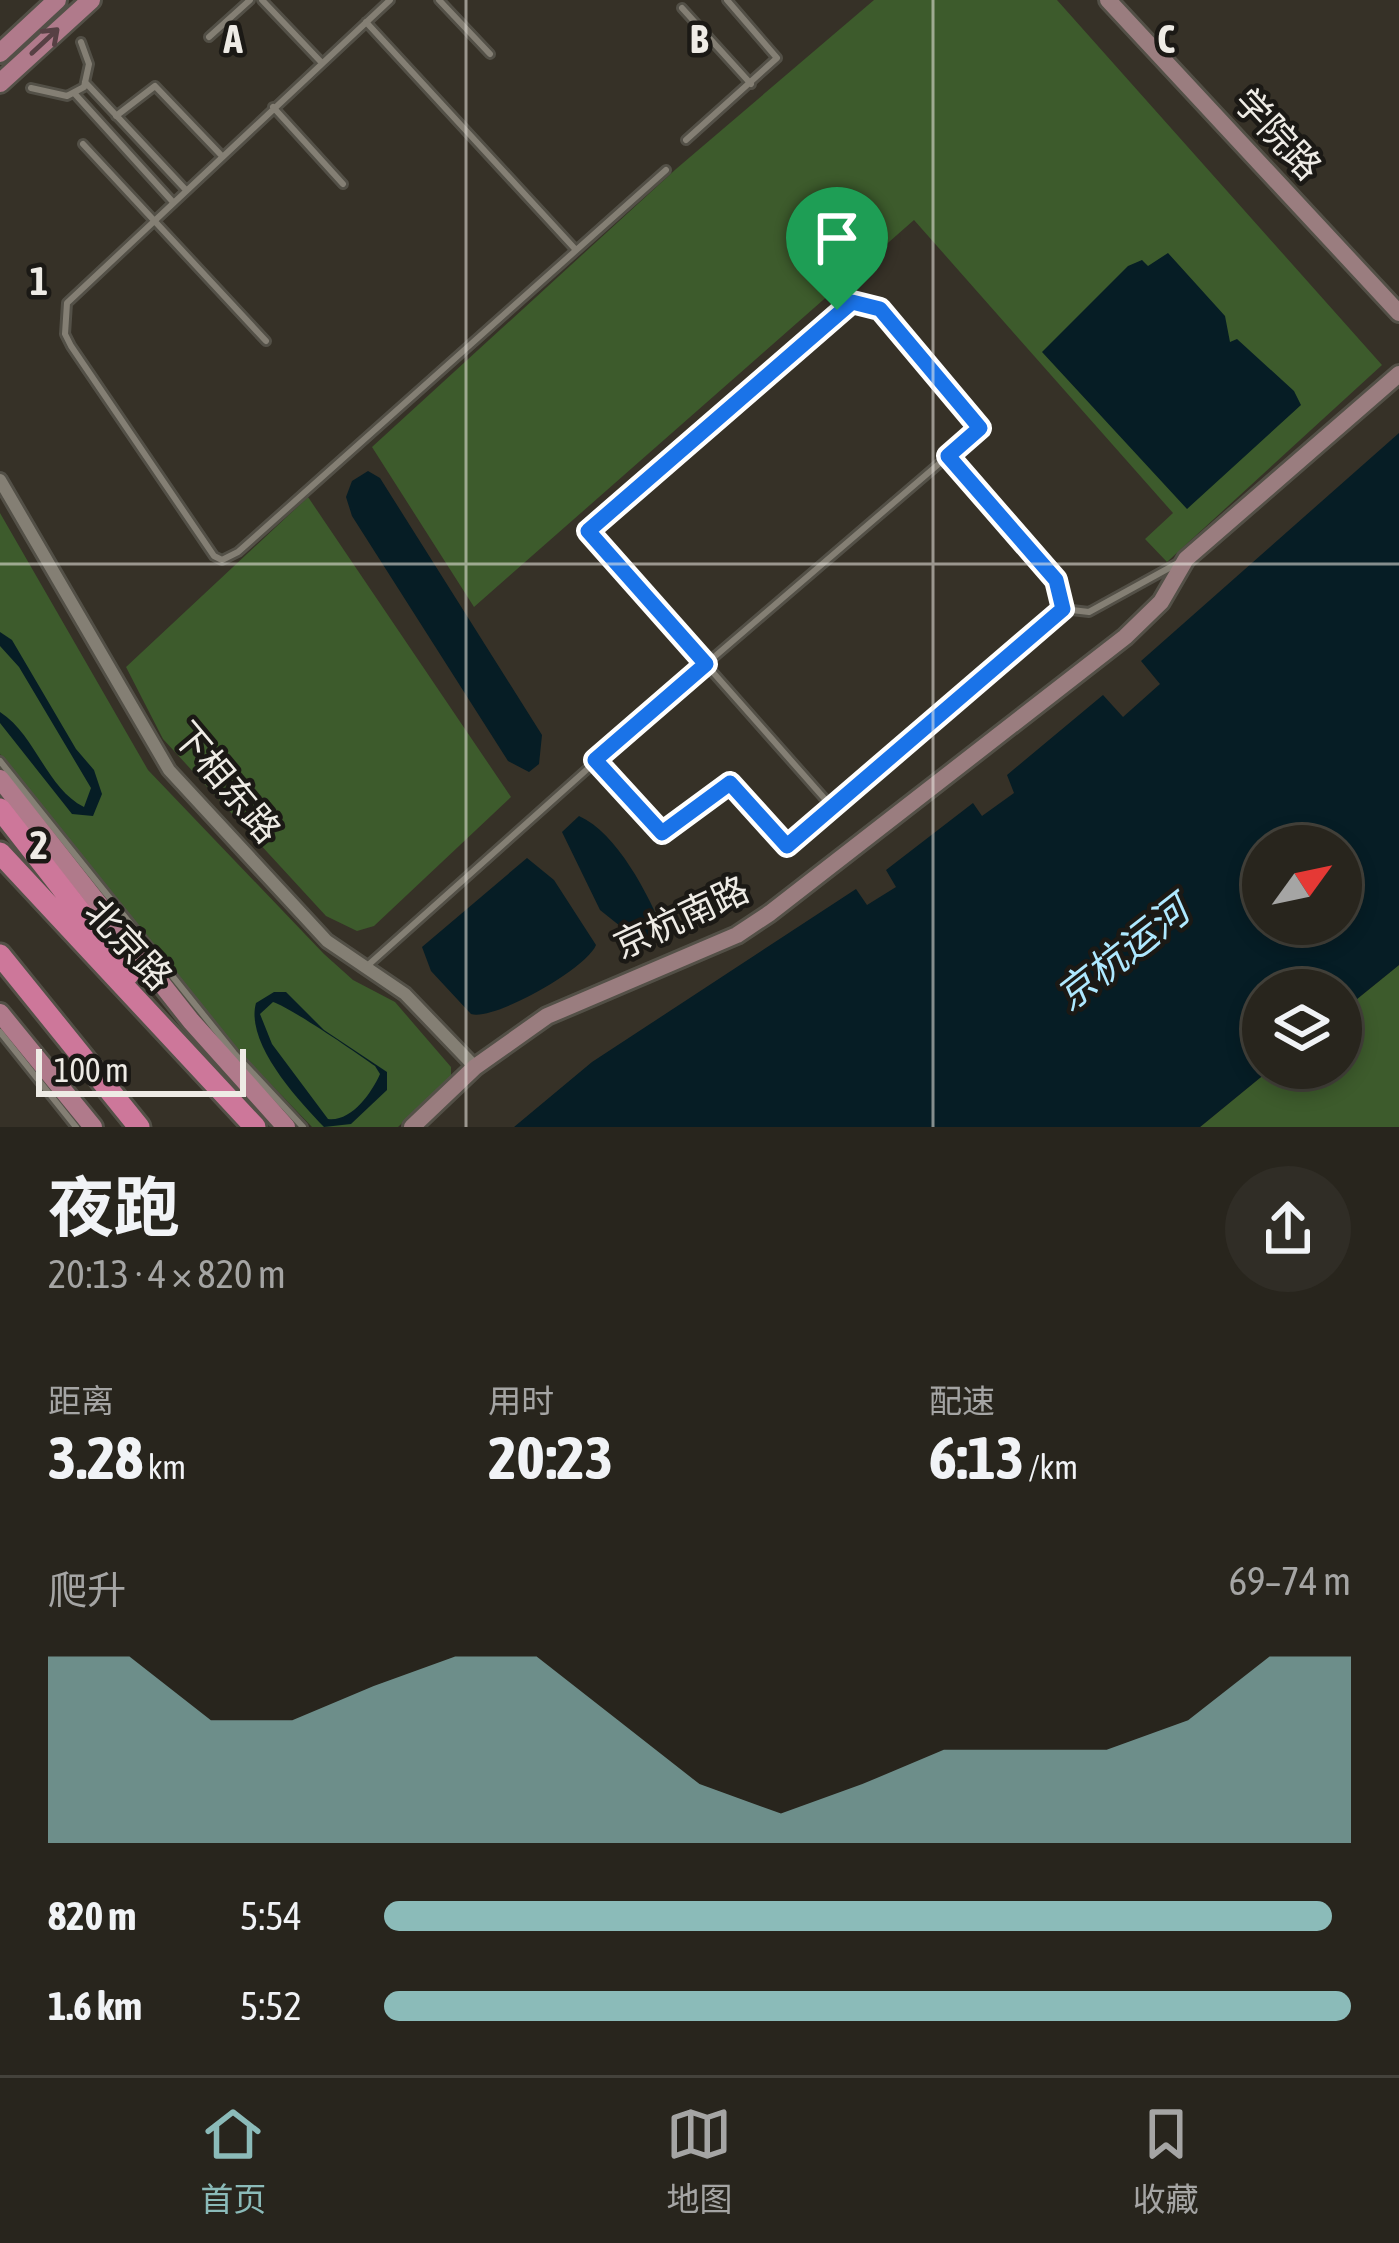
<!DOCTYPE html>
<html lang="zh">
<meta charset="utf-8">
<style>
body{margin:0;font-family:"Asap Condensed","Noto Sans SC",sans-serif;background:#302d26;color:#f1f3f6;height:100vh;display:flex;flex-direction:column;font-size:45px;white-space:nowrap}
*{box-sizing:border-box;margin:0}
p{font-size:39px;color:#a5a5a4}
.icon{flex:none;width:66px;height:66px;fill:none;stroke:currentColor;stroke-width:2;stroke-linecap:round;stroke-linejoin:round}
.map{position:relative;height:1127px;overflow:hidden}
.details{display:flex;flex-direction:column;background:#28251d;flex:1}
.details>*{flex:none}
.needle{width:78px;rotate:57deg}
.tools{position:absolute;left:1242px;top:825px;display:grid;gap:24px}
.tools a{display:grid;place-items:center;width:120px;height:120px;border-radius:50%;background:#28251d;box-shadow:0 6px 18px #0003,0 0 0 3px #44423b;font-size:60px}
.scale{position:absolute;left:36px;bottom:30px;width:210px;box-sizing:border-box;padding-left:12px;border:6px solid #eeebe5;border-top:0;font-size:33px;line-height:42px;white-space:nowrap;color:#eeebe5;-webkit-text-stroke:9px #1b1915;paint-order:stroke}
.pin{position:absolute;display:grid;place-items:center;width:102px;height:102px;color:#fff;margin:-123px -51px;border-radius:50% 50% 50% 0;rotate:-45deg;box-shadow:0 0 12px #0007}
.pin .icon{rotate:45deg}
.round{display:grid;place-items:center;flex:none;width:126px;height:126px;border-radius:63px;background:#302d26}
.summary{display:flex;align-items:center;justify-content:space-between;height:204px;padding:0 48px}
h1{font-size:66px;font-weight:700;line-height:90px}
.metrics{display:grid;grid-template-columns:repeat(3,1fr);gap:18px;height:204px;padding:12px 48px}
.metrics div{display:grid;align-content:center}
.metrics b{font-size:60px;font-weight:700}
.metrics small{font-size:33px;font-weight:400}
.metrics p{font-size:33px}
.chart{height:336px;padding:24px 48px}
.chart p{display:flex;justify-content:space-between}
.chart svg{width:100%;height:216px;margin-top:12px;fill:#8bbbb9;opacity:.7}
ul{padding:0 48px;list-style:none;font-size:39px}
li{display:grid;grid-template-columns:192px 144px 1fr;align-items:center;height:90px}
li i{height:30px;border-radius:15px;background:#8bbbb9}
.menu{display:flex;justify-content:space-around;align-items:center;height:168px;border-top:3px solid #44423b;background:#28251d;font-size:33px;color:#a5a5a4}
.menu a{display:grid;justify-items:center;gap:6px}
.menu .current{color:#8bbbb9}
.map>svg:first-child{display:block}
.green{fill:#3d5b2c}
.water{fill:#061d25;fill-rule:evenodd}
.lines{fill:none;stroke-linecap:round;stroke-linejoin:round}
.lane-casing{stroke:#535047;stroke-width:12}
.street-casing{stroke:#535047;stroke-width:18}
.secondary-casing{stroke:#535047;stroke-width:22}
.primary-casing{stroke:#535047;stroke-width:24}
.highway-casing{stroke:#535047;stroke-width:27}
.lane{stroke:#847f74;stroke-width:6}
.street{stroke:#847f74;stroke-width:12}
.secondary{stroke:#9a7d7f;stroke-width:16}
.primary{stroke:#b07a8b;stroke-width:18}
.highway{stroke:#cd779a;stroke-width:21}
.oneway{stroke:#574044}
.route-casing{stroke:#fff;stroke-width:24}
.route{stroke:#1a73e8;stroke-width:15}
.grid{fill:none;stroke:#eeebe5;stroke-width:3;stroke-opacity:0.55}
.labels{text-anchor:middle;stroke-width:9;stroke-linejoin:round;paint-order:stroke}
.street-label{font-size:36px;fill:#eeebe5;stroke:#1b1915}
.water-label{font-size:39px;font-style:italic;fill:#aee8ff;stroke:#1b1915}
.grid-label{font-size:39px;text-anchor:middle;font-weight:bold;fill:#eeebe5;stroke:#1b1915;stroke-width:9;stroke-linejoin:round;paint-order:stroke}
</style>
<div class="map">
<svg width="1399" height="1127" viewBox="0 0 1399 1127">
<rect width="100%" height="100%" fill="#363127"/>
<path class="green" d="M 874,0 L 1057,0 L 1382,365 L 1167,562 L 1145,539 L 1173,513 L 914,220 L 474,607 L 372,447 L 676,169 Z
M 308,497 L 511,797 L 374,926 L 357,931 L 326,916 L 163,739 L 126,667 Z
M 0,513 L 148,770 L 324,954 L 353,980 L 395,1002 L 451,1067 L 451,1077 L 398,1127 L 312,1127 L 234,1046 L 0,754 Z
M 1399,965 L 1399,1127 L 1200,1127 L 1272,1068 L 1341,1068 L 1341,1012 Z"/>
<path class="water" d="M 1168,253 L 1225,316 L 1230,342 L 1237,339 L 1294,391 L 1301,405 L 1187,509 L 1042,352 L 1128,266 L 1142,260 L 1148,266 Z
M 1399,433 L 1399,965 L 1341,1012 L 1341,990 L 1263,990 L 1263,1068 L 1272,1068 L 1200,1127 L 514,1127 L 592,1062 L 856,889 L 867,905 L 896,887 L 886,870 L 973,803 L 982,816 L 1014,793 L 1007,775 L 1103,695 L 1123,717 L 1160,684 L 1141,661 ZM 1263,846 L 1341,846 L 1341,924 L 1263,924 Z
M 368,471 L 380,478 L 542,735 L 539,764 L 529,772 L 508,761 L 352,516 L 346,497 L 352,481 Z
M 0,632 L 12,640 L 76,749 L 94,770 L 102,794 L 93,816 L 72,814 L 0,723 L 0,712 C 36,735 46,788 84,807 L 91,788 L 19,667 L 0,646 Z
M 579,816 C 617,833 649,895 664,933 L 635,938 L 600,910 L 562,832 Z
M 527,858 L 554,880 L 596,945 C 587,968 495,1021 471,1014 L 431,971 L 422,947 Z
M 274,992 L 286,992 L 324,1030 L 387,1072 L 387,1090 L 351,1124 L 324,1127 C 298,1100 245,1043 256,1003 ZM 273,1002 C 288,1006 357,1053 375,1066 L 380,1074 C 371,1094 351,1122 328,1119 L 272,1044 L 260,1014 Z"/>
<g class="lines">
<g class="lane-casing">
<path id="lane" d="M 262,0 L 322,63
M 390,0 L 67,303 L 65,334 L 71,346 L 214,556 L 222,560 L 238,552 L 666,170
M 439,0 L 490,54
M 682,8 L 751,84
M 366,22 L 576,250
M 209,37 L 250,0
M 85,82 L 185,189
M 31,88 L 67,96 L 84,87 L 89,64 L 81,42
M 75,94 L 172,201
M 273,107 L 343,184
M 116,116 L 155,86 L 221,155
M 686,140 L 777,58 L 727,0
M 83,144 L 266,341
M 1063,609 L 1089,612 L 1178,563
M 595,760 L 662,833 L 724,784 L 741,792 L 787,846 L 832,807
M 0,761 L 234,1053 L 303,1127
M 366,967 L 697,671 L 706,664 L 948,456 L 980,428 L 880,309 L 852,302 L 588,531 L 832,807 L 1063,609 L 1056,580 L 948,456
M 0,1032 L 76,1127"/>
</g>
<g class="street-casing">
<path id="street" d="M 0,480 L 169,770 L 327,941 L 405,994 L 475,1067"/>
</g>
<g class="secondary-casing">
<path id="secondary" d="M 1108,0 L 1399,313
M 412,1127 L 475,1067 L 547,1016 L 737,935 L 770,913 L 1125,637 L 1161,602 L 1186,559 L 1399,374"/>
</g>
<g class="primary-casing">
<path id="primary" d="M 0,53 L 57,0
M 0,83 L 91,0
M 0,779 L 191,1021 L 286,1127
M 0,1013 L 93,1127"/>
</g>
<g class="highway-casing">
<path id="highway" d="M 0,809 L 129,974
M 0,853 L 255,1127
M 0,955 L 139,1127"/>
</g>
<use href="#lane" class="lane"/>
<use href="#street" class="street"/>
<use href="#secondary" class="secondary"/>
<use href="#primary" class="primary"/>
<use href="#highway" class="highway"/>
</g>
<defs><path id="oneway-shaft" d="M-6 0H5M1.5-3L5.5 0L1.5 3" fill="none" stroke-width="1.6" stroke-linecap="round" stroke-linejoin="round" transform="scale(3)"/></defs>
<use class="oneway" href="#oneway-shaft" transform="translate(45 41) rotate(-43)"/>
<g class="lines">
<g class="route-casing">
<path id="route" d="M 852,302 L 880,309 L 980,428 L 948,456 L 1056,580 L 1063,609 L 787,846 L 730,783 L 662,833 L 595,760 L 706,664 L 588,531 Z"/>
</g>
<use href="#route" class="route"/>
</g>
<path class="grid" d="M 466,0 L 466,1127M 933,0 L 933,1127M 0,564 L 1399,564"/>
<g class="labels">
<g class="street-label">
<text transform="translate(1278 134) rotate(47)" y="13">学院路</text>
<text transform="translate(227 782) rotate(50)" y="13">下相东路</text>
<text transform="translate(681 917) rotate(-25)" y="13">京杭南路</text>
<text transform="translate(129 944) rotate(47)" y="13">北京路</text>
</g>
<g class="water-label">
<text transform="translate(1122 953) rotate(-38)" y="14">京杭运河</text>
</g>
</g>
<g class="grid-label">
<text x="233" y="53">A</text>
<text x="699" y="53">B</text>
<text x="1166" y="53">C</text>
<text x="39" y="295">1</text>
<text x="39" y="859">2</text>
</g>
</svg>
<div class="tools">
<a><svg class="needle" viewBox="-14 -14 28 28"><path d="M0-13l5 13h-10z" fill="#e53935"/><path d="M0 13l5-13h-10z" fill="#a5a5a4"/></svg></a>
<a><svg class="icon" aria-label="layers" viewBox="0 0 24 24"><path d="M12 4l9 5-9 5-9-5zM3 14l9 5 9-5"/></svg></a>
</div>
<div class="scale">100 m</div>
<div class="pin" style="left:837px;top:310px;background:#1e9e55"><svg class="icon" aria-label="arrive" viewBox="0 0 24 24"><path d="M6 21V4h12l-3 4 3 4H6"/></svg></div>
</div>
<section class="details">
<div class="summary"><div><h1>夜跑</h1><p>20:13 · 4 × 820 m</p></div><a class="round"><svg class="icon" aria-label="share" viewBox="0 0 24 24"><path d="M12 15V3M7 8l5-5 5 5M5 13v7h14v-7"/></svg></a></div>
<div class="metrics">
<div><p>距离</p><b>3.28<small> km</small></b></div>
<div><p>用时</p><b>20:23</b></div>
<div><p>配速</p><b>6:13<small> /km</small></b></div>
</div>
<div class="chart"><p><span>爬升</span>69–74 m</p>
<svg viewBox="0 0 160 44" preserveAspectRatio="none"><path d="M0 44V6L10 6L20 19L30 19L40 12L50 6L60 6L70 19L80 32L90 38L100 32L110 25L120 25L130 25L140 19L150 6L160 6V44z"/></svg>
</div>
<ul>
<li><b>820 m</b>5:54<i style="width:98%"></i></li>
<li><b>1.6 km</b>5:52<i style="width:100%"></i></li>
</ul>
</section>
<nav class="menu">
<a class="current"><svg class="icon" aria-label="home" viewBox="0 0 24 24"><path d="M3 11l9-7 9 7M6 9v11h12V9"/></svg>首页</a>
<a><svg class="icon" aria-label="map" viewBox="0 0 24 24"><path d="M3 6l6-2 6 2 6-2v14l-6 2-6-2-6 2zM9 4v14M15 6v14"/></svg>地图</a>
<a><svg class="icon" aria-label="saved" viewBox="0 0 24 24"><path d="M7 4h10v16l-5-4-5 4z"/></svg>收藏</a>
</nav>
